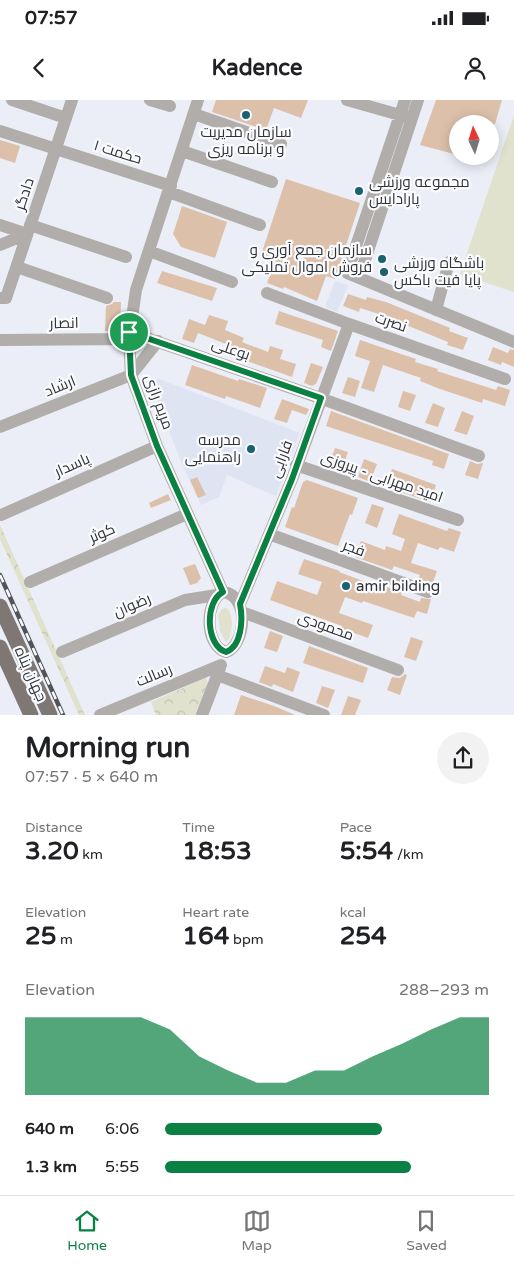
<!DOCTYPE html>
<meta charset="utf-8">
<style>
body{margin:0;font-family:"Varela Round",Cairo,sans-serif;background:#f2f2f2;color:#202124;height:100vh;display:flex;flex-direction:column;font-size:19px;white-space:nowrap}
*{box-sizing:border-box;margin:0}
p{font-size:16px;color:#757577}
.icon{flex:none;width:28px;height:28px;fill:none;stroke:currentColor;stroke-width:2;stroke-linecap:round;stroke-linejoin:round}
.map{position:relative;height:615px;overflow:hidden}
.sheet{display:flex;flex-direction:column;background:#fff;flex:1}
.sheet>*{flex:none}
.needle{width:32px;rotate:356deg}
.controls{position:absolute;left:449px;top:15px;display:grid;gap:10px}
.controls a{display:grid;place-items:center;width:50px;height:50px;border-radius:50%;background:#fff;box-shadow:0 2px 12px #0003;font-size:25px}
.pin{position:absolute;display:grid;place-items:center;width:42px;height:42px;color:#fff;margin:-21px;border:2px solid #fff;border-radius:50%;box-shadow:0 1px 5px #0007}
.round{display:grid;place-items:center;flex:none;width:52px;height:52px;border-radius:26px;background:#f2f2f2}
.summary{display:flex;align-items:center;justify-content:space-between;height:85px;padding:0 25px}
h1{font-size:28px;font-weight:700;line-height:38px}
.stats{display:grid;grid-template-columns:repeat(3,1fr);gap:8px;height:85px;padding:5px 25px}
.stats div{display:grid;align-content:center}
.stats b{font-size:25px;font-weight:700}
.stats small{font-size:14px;font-weight:400}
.stats p{font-size:14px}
.chart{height:140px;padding:10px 25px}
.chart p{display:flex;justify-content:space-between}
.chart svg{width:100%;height:90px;margin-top:5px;fill:#0b8043;opacity:.7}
ul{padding:0 25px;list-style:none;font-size:16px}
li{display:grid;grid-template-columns:80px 60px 1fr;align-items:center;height:38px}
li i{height:12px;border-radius:6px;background:#0b8043}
.status{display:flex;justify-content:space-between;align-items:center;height:35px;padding:0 25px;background:#fff;direction:ltr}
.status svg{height:14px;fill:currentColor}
header{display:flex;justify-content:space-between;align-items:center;height:65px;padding:0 25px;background:#fff;font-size:22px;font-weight:700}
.menu{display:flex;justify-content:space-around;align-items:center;height:70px;border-top:1px solid #e0e0e0;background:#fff;font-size:14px;color:#757577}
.menu a{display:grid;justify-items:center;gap:2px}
.menu .current{color:#0b8043}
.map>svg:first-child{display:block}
.built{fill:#dfe4f3}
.grass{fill:#e0e2cd}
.park{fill:url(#park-crowns)}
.building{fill:#dcc0aa}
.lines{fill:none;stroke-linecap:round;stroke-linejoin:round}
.minor{stroke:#b1adab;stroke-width:12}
.major{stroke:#7e7774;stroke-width:15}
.rail-casing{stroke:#535459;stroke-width:4.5}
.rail{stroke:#fafbfe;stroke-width:2.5;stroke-dasharray:8;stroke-linecap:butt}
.route-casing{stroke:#fff;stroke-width:10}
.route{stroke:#0b8043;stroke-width:6}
.poi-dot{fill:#1a6171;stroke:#fafbfe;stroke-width:2}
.labels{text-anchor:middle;stroke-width:4.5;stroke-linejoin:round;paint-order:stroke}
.poi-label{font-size:15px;fill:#313236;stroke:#fafbfe;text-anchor:start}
.street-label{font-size:15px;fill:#313236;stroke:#fafbfe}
</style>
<div class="status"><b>07:57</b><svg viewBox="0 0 49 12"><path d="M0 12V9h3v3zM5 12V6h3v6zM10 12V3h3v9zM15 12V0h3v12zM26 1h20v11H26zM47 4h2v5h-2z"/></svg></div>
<header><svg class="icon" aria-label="back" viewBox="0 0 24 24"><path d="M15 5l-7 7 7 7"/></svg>Kadence<svg class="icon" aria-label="person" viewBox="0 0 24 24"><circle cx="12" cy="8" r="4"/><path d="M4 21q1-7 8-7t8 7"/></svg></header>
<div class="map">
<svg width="514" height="615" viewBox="0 0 514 615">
<defs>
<pattern id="park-crowns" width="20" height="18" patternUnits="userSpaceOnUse" patternTransform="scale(1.25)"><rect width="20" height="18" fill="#e0e2cd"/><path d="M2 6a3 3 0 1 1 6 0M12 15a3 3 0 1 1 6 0" fill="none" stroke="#c1c2b1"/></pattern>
</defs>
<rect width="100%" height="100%" fill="#ebeef6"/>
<path class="built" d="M 335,181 L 348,185 L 337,212 L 325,207 Z
M 157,278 L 300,333 L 276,396 L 227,375 L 219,397 L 201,405 L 179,357 L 153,289 Z"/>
<path class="grass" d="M 514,15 L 514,192 L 460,174 Z
M 225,508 L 228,509 C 234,518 232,529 229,539 L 226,542 L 220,531 L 218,515 L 222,509 Z"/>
<path class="park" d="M 0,425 L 85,615 L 79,615 L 0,439 Z
M 206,578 L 208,583 L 196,615 L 156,615 L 151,602 Z"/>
<path class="building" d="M 216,0 L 308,0 L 301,18 L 274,8 L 266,30 L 212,12 Z
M 436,0 L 502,0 L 495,24 L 458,24 L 458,55 L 420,45 Z
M 0,40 L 20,46 L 15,63 L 0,58 Z
M 286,79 L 360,103 L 335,179 L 326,176 L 317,201 L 284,187 L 283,189 L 267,183 L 276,160 L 261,155 Z
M 182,106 L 227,122 L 215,158 L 181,147 L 173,134 Z
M 162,171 L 217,188 L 212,201 L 157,183 Z
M 348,194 L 366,200 L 367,197 L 386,202 L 450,228 L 449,231 L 468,238 L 463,250 L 447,245 L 448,242 L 379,214 L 360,208 L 359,212 L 343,206 Z
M 114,202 L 121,202 L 120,231 L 105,231 L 106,206 L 112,204 Z
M 279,211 L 338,231 L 331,251 L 321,247 L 323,240 L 275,224 Z
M 209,215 L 228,221 L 225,230 L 244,238 L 242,242 L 268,252 L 270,246 L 283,250 L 280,259 L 296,264 L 292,277 L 224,253 L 226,244 L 198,233 L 194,243 L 182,239 L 189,219 L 205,225 Z
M 360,240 L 416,259 L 415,262 L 438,269 L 437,271 L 496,290 L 498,286 L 510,290 L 505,306 L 483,299 L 482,303 L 440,289 L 420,281 L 421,278 L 383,265 L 374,292 L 361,288 L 370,261 L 355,256 Z
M 493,247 L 508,253 L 510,249 L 514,250 L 514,267 L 502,262 L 501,265 L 488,260 Z
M 311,263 L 323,267 L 316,284 L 312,286 L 304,283 Z
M 192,265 L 238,281 L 239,279 L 267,288 L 260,308 L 226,296 L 225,299 L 185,285 Z
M 348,277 L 360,281 L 355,297 L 342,293 Z
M 403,291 L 416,295 L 410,311 L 398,307 Z
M 282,299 L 309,309 L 306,315 L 292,310 L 287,323 L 274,319 Z
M 433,303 L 445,308 L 438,327 L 425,323 Z
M 331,311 L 449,354 L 444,369 L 432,365 L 433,361 L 326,326 Z
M 462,311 L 474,316 L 467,335 L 454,331 Z
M 335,348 L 348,352 L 341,372 L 328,367 Z
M 364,359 L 377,364 L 370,382 L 358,377 Z
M 470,361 L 477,364 L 483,363 L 478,379 L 465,375 Z
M 392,369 L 436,385 L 430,402 L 386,387 Z
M 197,377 L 206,395 L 198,398 L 190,380 Z
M 307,380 L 358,398 L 352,415 L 350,414 L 338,446 L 285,427 L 292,407 L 294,408 L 303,382 Z
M 168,394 L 171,400 L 151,408 L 149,403 Z
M 372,404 L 384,408 L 377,428 L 365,423 Z
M 399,414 L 447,431 L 449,428 L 461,432 L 454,452 L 440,447 L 438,450 L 418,443 L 411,463 L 437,471 L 432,485 L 418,480 L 420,475 L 394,466 L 392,470 L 355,457 L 361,441 L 385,450 L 386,446 L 401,451 L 405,439 L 392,434 Z
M 304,459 L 340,471 L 339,472 L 374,485 L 375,483 L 402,492 L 401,495 L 420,502 L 421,498 L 431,499 L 427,514 L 417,511 L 414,518 L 363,501 L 362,503 L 345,497 L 339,513 L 373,525 L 368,538 L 354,533 L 351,540 L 339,535 L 342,526 L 270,500 L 277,481 L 317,495 L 322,482 L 298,474 Z
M 195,464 L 201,478 L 197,483 L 190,485 L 183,468 Z
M 270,531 L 283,536 L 277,552 L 264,548 Z
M 411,537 L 423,541 L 416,561 L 404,557 Z
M 309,546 L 368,568 L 363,583 L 303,563 Z
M 265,566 L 285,573 L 287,567 L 300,572 L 293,592 L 273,584 L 272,587 L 259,582 Z
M 405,574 L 407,575 L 400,595 L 387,590 L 392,577 L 400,578 Z
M 322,586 L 335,590 L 328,608 L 316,603 Z
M 241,595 L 274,606 L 295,615 L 234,615 Z
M 348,596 L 361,600 L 355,615 L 341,615 Z"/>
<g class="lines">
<path class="minor" d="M 12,0 L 66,18
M 150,0 L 170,6
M 198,0 L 136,190 L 129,239 L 131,275 L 157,346 L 223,492
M 347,0 L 407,17
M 405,0 L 347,173 L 514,242
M 194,14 L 281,44
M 0,31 L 171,86
M 182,51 L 272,82
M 169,92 L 260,125
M 0,125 L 27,134
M 30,125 L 126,157
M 0,145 L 27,134
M 149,151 L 232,182
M 17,167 L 107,198
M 359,178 L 418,0
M 267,193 L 349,224 L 505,279
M 0,198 L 6,198 L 72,0
M 436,210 L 449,162
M 129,232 L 306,293 L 479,356
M 0,240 L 129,239
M 0,327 L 131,275 L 158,241
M 296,365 L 458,420
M 1,415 L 157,346
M 269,434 L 428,492
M 30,482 L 187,414
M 223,492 C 250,495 246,545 226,552 C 205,546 204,502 223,492 Z
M 240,504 L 292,379 L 349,224
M 242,512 L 398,570
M 62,552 L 185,500 L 217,495
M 217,575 L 324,615
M 100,615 L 221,565
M 202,615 L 220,568"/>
<path class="major" d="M 0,506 L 50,615
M 0,547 L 31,615"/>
<g class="rail-casing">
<path id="rail" d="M 0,475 L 63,615"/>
</g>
<use href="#rail" class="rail"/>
</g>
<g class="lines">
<g class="route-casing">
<path id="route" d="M 129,232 L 321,298 L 292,379 L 240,504 C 243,519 242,546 226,552 C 206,546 204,502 223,492 L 157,346 L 131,275 Z"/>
</g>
<use href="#route" class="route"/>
</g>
<g class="poi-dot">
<circle cx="246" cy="15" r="5"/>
<circle cx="359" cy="91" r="5"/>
<circle cx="382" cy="159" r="5"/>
<circle cx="384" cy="172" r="5"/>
<circle cx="251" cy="349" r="5"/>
<circle cx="346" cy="486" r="5"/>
</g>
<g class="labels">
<g class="poi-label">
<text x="246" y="37" text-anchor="middle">سازمان مدیریت<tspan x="246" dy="17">و برنامه ریزی</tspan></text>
<text x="369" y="87">مجموعه ورزشی<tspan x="369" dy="17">پارادایس</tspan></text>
<text x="372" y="155" text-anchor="end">سازمان جمع آوری و<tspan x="372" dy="17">فروش اموال تملیکی</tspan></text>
<text x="394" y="168">باشگاه ورزشی<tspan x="394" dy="17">پایا فیت باکس</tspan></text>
<text x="241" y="345" text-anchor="end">مدرسه<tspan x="241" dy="17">راهنمایی</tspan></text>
<text x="356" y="491">amir bilding</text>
</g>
<g class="street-label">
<text transform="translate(118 52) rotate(17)" y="5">حکمت ۱</text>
<text transform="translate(24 94) rotate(-72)" y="5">دادگر</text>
<text transform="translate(391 222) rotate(19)" y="5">نصرت</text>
<text transform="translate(64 223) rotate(-1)" y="5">انصار</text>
<text transform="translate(231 249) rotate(19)" y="5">بوعلی</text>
<text transform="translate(60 286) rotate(-22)" y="5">ارشاد</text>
<text transform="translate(159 302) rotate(70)" y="5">مریم رازی</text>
<text transform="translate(281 359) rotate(-69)" y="5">فارابی</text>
<text transform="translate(72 365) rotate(-24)" y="5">پاسدار</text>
<text transform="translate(382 377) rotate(19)" y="5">امید مهرابی - پیروزی</text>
<text transform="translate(102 433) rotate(-23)" y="5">کوثر</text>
<text transform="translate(354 448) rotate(20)" y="5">فجر</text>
<text transform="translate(132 505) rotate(-23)" y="5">رضوان</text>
<text transform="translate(326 526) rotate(20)" y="5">محمودی</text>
<text transform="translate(31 574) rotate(66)" y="5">جهان پناه</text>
<text transform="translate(154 575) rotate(-23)" y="5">رسالت</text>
</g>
</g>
</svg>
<div class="controls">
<a><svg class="needle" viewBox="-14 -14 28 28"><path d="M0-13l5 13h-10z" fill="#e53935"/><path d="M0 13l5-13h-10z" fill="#757577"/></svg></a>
</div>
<div class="pin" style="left:129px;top:232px;background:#1e9e55"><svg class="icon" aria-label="arrive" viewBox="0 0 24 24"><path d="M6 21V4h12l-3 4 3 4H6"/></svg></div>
</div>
<section class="sheet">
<div class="summary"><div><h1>Morning run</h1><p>07:57 · 5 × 640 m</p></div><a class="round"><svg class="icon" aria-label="share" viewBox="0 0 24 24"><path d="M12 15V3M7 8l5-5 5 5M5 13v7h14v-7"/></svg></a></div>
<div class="stats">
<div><p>Distance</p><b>3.20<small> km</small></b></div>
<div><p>Time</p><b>18:53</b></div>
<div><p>Pace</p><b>5:54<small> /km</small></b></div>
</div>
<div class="stats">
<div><p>Elevation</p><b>25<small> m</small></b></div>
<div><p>Heart rate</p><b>164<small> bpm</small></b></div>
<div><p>kcal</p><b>254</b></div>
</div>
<div class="chart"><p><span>Elevation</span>288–293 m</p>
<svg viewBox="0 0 160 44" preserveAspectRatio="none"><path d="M0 44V6L10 6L20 6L30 6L40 6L50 12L60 25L70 32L80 38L90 38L100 32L110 32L120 25L130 19L140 12L150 6L160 6V44z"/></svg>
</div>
<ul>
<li><b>640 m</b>6:06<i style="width:67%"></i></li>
<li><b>1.3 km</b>5:55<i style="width:76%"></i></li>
</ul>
</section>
<nav class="menu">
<a class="current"><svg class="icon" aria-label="home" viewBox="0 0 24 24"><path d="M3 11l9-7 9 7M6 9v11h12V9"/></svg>Home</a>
<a><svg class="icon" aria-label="map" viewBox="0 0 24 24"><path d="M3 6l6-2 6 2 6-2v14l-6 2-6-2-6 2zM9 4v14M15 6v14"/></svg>Map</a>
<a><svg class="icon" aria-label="saved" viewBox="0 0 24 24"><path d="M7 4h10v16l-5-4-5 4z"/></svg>Saved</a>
</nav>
